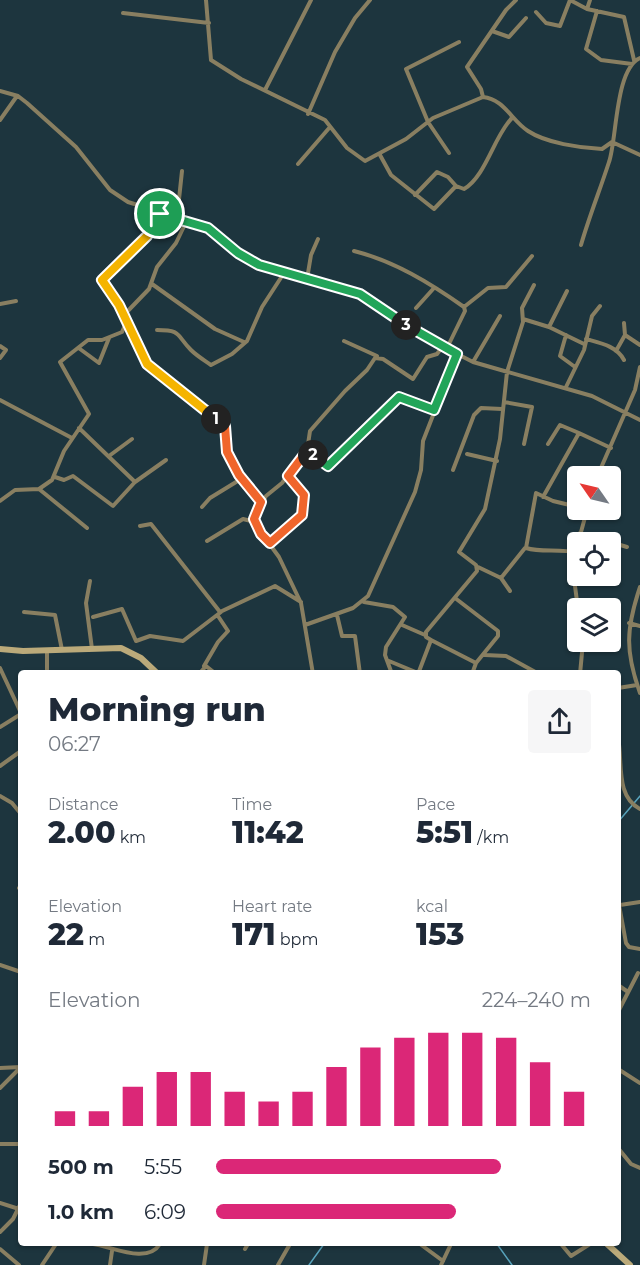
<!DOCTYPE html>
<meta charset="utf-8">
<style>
body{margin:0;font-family:Montserrat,sans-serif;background:#f6f6f7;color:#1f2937;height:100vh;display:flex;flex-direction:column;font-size:22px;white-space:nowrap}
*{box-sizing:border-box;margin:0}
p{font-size:20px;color:#747a83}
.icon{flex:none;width:33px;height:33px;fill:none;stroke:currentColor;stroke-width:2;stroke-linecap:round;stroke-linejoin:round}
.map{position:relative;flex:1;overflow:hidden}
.side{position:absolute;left:18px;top:670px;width:603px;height:576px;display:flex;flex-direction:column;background:#fff;border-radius:6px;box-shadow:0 2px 4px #0004}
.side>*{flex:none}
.needle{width:39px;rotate:304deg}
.fabs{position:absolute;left:567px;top:466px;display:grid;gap:12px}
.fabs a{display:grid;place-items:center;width:54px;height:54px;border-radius:6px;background:#fff;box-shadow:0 2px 4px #0004;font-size:30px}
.pin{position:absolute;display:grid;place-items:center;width:51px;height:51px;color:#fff;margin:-26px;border:3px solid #fff;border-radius:50%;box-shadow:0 2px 6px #0007}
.km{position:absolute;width:30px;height:30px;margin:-15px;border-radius:50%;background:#222;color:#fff;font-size:16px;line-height:30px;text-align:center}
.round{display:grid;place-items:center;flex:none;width:63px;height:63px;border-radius:6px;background:#f6f6f7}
.overview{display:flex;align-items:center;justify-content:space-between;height:102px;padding:0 30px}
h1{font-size:33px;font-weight:800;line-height:45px}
.metrics{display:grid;grid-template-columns:repeat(3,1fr);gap:9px;height:102px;padding:6px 30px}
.metrics div{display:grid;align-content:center}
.metrics b{font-size:30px;font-weight:800}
.metrics small{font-size:16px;font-weight:400}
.metrics p{font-size:16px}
.chart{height:168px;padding:12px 30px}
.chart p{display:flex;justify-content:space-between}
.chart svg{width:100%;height:108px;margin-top:6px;stroke:#db2777;stroke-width:6}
ul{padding:0 30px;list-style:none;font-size:20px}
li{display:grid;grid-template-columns:96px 72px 1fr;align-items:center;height:45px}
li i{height:15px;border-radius:8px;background:#db2777}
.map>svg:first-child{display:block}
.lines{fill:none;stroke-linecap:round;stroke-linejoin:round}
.stream{stroke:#58a3bc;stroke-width:1.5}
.street{stroke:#897f61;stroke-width:4}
.secondary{stroke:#bbaa7a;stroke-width:6}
.split-1-casing{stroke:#fff;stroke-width:12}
.split-2-casing{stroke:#fff;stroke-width:12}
.split-3-casing{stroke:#fff;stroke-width:12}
.split-4-casing{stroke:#fff;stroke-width:12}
.split-1{stroke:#f5b400;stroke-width:8}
.split-2{stroke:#f0652b;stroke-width:8}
.split-3{stroke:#22a559;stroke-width:8}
.split-4{stroke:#22a559;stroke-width:8}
</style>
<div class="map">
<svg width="640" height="1265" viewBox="0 0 640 1265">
<rect width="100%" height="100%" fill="#1d353e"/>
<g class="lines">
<path class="stream" d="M 618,822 L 640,796
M 497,1244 L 512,1265
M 309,1265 L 324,1244"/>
<path class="street" d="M 206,0 L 211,60 L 241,79 L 325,120 L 347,148 L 365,161 L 406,139 L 433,118 L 483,97 C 504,99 512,121 528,131 C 546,143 580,148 602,149 L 612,142
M 587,9 L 590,0
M 597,11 L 586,49 L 601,60 L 632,64
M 536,12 L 546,23 L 560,26 L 570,0 L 587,9 L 624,17 L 634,60
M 123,13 L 209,23
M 492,31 L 509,37 L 526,18
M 265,90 L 311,0
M 0,91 L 18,96 L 27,103 L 76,147 L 110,190 L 128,202 L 204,226 L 259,265 L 360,294 L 422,336 L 473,362 L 592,396 L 640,420
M 483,97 L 481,89 L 467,67 L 506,10 L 516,0
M 308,114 L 335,52 L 355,18 L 370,0
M 0,120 L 17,96
M 612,142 L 640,155
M 449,153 L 428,122 L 406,69 L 459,42
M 380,155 L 391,175 L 434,209 L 456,186 L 464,189 C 486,176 494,136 512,118
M 298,164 L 330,127
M 415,195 L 437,172 L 448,177 L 456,186
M 177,218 L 182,171
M 581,245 C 589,217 600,190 609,162 C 617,139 615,69 640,58
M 354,251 C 394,261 430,283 464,307 L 465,311 L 447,348
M 307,279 L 311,255 L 318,239
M 152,284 L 215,329 L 244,342
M 0,304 L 16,301
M 464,307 L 488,288 L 506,287 L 532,256
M 416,308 L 434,288
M 123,316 L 102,280 L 147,236 L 160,214
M 523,319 L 549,327 L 584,344
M 624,323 L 625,335 L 640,345
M 126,324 L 147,364 L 206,408 L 225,426 L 227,452 L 239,475 L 261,502
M 549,327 L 567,291
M 157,330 C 182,330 176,335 191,350 C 197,356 204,360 211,365 L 232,354 L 247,341 L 262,307 L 284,273
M 566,335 L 560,356 L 575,367
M 586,339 C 600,343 617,346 624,360
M 344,341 L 377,356
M 0,346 L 6,350 L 0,358
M 80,349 L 99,363 L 109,338
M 616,351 L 625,335
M 473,362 L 500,316
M 566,387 L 584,350 L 592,316 L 600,306
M 0,400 L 72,438
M 504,402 L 532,407 L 524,444
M 79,428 L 135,482
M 548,444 L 560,425 L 579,433
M 307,451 L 328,466 L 399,397 L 434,410
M 467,454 L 497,461
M 109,456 L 132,439
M 453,470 L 474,415 L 481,408 L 502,409
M 55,477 L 64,480 L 73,476 L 113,506 L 135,482 L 166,460
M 597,477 L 635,390 L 640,367
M 39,489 L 87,528
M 543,497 L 579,433 L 611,448
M 0,501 L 15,490 L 39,489 L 52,480 L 64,451 L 89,414 L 60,362 L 88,340 L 102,340 L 122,332 L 126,323 L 123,316 L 149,289 L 157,267 L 176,243 L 187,220
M 202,507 L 210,498 L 241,479
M 578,507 L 553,501 L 536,493 L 526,548 C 542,553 559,548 578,553
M 140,526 L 151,524 L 220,612 L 275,586 L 301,602
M 580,533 L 627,547
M 207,541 L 243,519 L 255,522
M 270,543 L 303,513 L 302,489 L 288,476
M 578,543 L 587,510
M 578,543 L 578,550
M 578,561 L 575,586 L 578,609
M 478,567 L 501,578 L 510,591
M 501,578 L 525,548
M 90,581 L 86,603 L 92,649
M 640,587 C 626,629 625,651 640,693
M 455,598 L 498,631 L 498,636 L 476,663 L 472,674
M 364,602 L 393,607 L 405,617 L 386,647 L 385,655 L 392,674
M 24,612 L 55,615 L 62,650
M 337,615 L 342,636 L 355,636 L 360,674
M 93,617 L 122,609 L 136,641 L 150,636 L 183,641 L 221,612
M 629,623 L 640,626
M 305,625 L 353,608 L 368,596 L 415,492 L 421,470 L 423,441 L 457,354
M 402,625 L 425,635
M 431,640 L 426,637 L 426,632 L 477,571 L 476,565 L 459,552 L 485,509 L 500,439 L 507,372 L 523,322 L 522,308 L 534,285
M 47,651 L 47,674
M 485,655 L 506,656 L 539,674
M 389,661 L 418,673
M 204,666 L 218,642 L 228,631 L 218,616
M 0,668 L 21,713
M 199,674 L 206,666 L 216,674
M 313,674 L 301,603 L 279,557 L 257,527 L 254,516 L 266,496 L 282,483 L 307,451 L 310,431 L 345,391 L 367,370 L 375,358 L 383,359 L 413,379 L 427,357 L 437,354 L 443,346
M 418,674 L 431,640 L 476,663
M 580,674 L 583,642
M 618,688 L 637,685
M 0,727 L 21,714
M 618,738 C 623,762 615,796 640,809
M 0,766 L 21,751
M 0,796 L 12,803 L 21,814
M 20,859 L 21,858
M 19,888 L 21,889
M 618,899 L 626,943 L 629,947 L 640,949
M 620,905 L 640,902
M 0,965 L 21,972
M 618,985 L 628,992
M 618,1012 L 638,973
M 0,1068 L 21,1067
M 618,1069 L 640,1083
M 0,1088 L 21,1067
M 0,1144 L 21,1144
M 618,1148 L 631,1164 L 640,1168
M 0,1203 L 19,1209
M 0,1232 L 13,1219 L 21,1203
M 93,1244 C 111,1246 147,1265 160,1244
M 420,1244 L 443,1261
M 561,1244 L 571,1256 L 590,1244
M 0,1249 L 19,1265
M 245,1249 L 248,1244
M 42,1265 L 56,1244
M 110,1265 L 112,1251
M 204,1265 L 207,1244
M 278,1265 L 290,1244
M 441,1265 L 451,1244"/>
<path class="secondary" d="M 0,649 L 23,651 L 121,648 L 141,658 L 158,674
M 607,1244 L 630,1265"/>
</g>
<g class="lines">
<g class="split-1-casing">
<path id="split-1" d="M 160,214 L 147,236 L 102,280 L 119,305 L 147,364 L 216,419"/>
</g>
<g class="split-2-casing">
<path id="split-2" d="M 216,419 L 225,426 L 227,452 L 239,475 L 261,502 L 254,519 L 261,534 L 270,543 L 302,515 L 304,495 L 288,476 L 307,451 L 313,455"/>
</g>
<g class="split-3-casing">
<path id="split-3" d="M 313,455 L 328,466 L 399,397 L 434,410 L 457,354 L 406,325"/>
</g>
<g class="split-4-casing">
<path id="split-4" d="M 160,214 L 208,228 L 238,253 L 259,265 L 360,294 L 406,325"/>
</g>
<use href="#split-1" class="split-1"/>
<use href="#split-2" class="split-2"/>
<use href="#split-3" class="split-3"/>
<use href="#split-4" class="split-4"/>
</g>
</svg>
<div class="fabs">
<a><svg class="needle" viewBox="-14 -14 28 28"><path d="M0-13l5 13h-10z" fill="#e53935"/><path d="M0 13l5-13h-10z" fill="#747a83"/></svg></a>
<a><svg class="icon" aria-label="locate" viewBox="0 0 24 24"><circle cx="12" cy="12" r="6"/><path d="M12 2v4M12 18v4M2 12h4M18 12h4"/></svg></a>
<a><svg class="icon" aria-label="layers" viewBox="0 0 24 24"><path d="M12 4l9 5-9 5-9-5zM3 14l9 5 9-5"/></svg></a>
</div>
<div class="pin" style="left:160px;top:214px;background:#1e9e55"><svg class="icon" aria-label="arrive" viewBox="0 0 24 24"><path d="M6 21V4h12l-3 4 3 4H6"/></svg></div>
<b class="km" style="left:216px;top:419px">1</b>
<b class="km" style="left:313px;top:455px">2</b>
<b class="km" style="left:406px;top:325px">3</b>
<section class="side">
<div class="overview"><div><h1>Morning run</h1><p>06:27</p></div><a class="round"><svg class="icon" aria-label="share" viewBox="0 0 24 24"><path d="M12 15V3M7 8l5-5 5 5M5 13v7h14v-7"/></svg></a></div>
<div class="metrics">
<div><p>Distance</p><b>2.00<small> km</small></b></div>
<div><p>Time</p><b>11:42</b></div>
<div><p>Pace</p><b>5:51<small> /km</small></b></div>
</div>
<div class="metrics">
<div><p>Elevation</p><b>22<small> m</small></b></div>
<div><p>Heart rate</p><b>171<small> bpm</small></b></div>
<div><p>kcal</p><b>153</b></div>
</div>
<div class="chart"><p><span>Elevation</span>224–240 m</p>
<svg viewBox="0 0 160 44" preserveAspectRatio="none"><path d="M5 44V38M15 44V38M25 44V28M35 44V22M45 44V22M55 44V30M65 44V34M75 44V30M85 44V20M95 44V12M105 44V8M115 44V6M125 44V6M135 44V8M145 44V18M155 44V30"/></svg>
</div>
<ul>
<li><b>500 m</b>5:55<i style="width:76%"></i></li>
<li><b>1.0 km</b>6:09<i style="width:64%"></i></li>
</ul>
</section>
</div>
